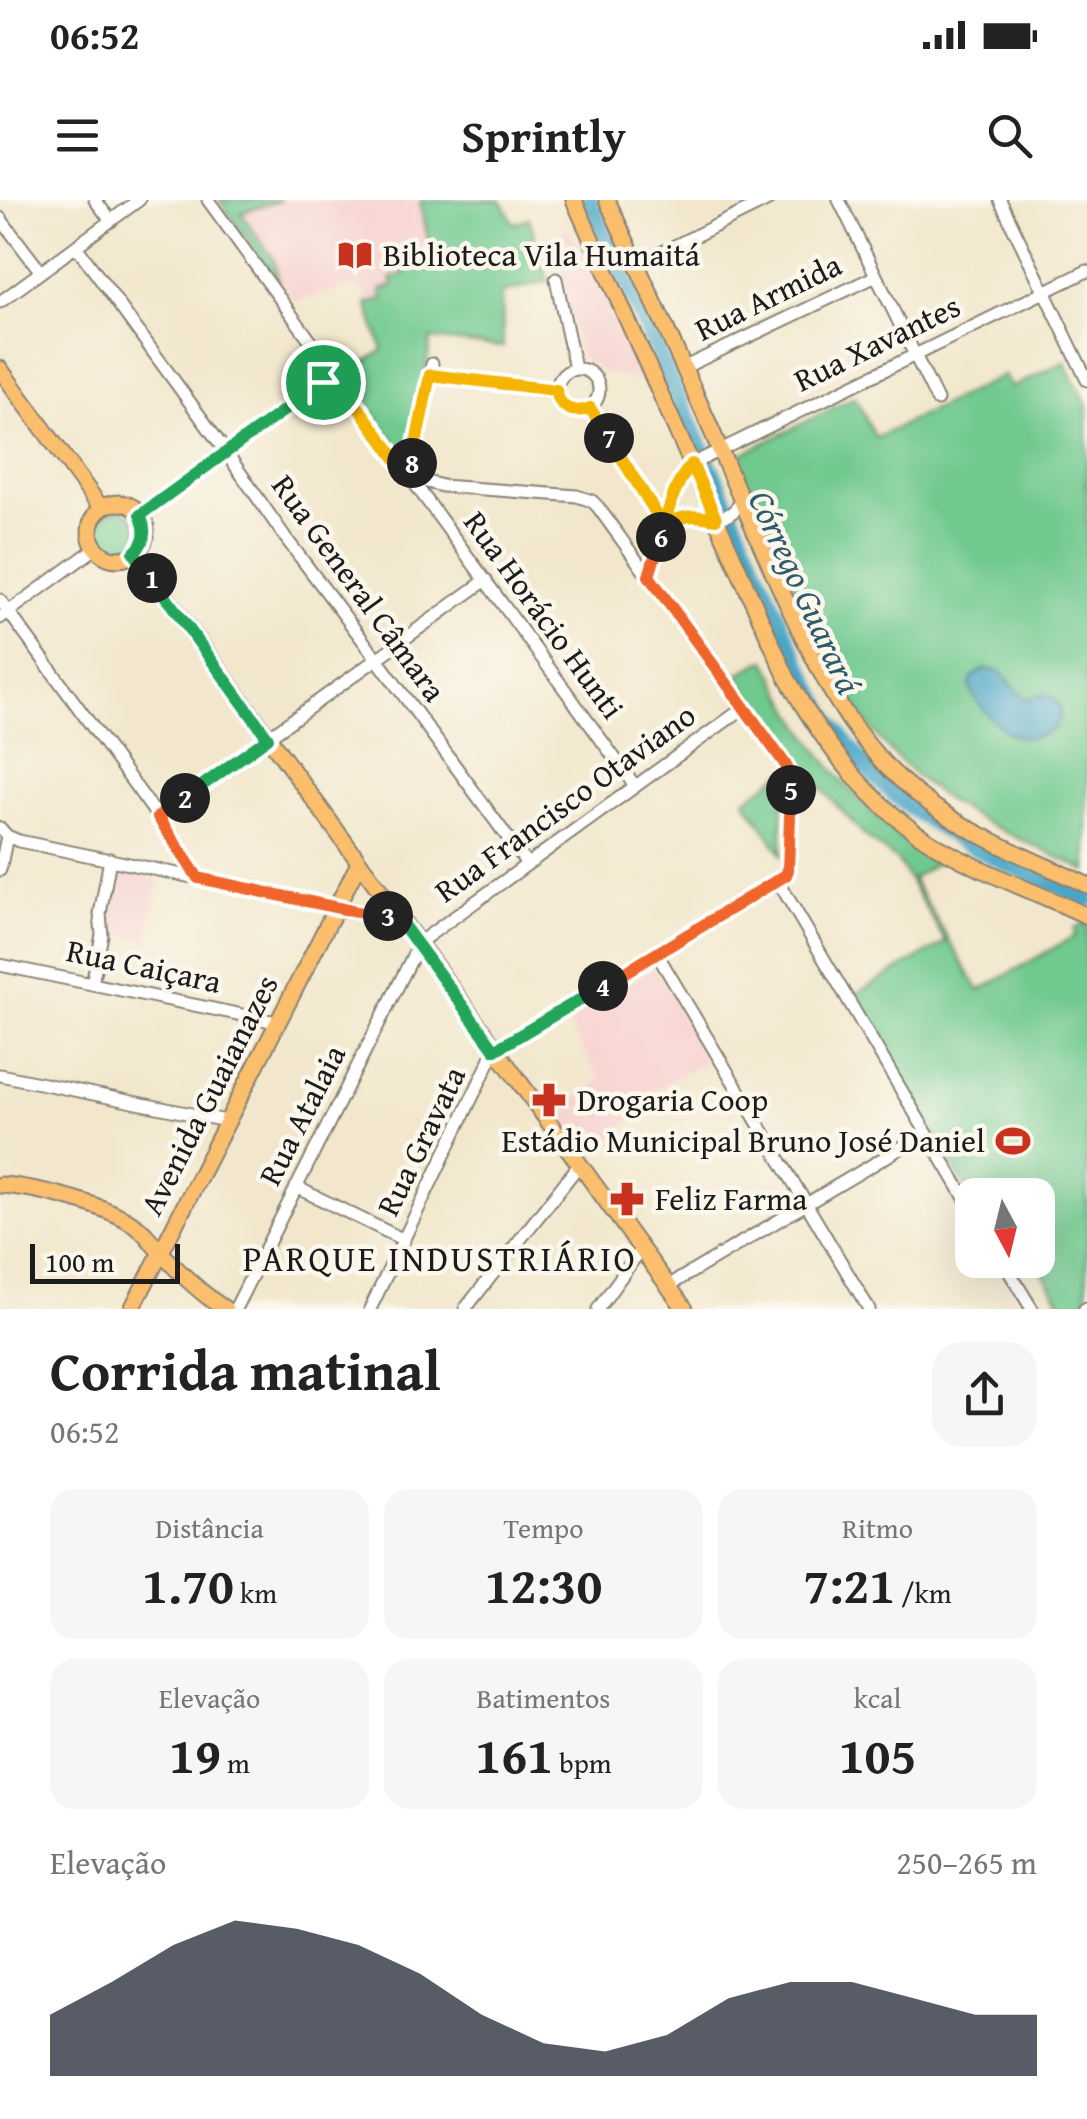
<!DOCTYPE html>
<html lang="pt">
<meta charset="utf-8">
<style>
body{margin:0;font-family:"Gentium Book Plus",serif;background:#f6f6f6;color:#222;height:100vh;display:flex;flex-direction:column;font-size:38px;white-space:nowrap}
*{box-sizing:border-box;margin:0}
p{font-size:32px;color:#767676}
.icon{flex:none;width:55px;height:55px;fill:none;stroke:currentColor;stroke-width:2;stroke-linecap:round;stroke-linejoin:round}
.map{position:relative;height:1109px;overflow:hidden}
.sheet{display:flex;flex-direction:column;background:#fff;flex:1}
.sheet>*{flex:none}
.needle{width:65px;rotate:173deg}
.buttons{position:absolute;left:955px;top:978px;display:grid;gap:20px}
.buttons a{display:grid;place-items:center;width:100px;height:100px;border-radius:20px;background:#fff;box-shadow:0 10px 40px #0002;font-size:50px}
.scale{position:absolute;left:30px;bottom:25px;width:150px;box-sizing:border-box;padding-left:10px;border:5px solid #1c1c1c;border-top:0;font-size:28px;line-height:35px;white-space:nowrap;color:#1c1c1c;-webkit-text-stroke:8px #fbf7ec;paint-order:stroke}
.pin{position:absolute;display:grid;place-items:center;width:85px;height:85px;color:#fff;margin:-42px;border:5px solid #fff;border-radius:50%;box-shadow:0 2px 10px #0007}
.km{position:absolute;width:50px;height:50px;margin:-25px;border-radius:50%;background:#222;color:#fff;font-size:28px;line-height:50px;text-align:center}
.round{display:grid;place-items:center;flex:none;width:105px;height:105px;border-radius:30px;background:#f6f6f6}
.overview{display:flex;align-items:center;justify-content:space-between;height:170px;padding:0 50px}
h1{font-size:55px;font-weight:700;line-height:75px}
.metrics{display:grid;grid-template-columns:repeat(3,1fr);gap:15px;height:170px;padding:10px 50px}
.metrics div{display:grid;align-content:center;border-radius:25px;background:#f6f6f6;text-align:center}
.metrics b{font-size:50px;font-weight:700}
.metrics small{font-size:28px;font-weight:400}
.metrics p{font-size:28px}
.chart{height:280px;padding:20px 50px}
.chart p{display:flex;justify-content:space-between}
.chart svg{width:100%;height:180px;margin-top:10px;fill:#111827;opacity:.7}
.status{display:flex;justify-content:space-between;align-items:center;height:70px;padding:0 50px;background:#fff;direction:ltr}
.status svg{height:28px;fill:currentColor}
header{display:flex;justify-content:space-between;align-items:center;height:130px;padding:0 50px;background:#fff;font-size:45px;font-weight:700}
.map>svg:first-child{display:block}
.built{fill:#f7d0cf}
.green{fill:#70c98f;stroke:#467256;stroke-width:2.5}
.water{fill:#49a6c8;stroke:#326172;stroke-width:2.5}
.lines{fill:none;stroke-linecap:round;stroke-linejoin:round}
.river{stroke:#49a6c8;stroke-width:18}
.minor-casing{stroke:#878274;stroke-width:15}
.major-casing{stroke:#878274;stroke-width:19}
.minor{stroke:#fff;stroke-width:11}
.major{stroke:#fabe6d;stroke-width:15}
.split-1-casing{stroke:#fff;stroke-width:20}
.split-2-casing{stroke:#fff;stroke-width:20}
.split-3-casing{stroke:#fff;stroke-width:20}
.split-4-casing{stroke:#fff;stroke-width:20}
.split-5-casing{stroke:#fff;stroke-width:20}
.split-6-casing{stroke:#fff;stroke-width:20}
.split-7-casing{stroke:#fff;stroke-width:20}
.split-8-casing{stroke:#fff;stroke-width:20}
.split-9-casing{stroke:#fff;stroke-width:20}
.split-1{stroke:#22a559;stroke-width:12}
.split-2{stroke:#22a559;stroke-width:12}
.split-3{stroke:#f0652b;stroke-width:12}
.split-4{stroke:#22a559;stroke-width:12}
.split-5{stroke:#f0652b;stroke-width:12}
.split-6{stroke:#f0652b;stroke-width:12}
.split-7{stroke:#f5b400;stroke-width:12}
.split-8{stroke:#f5b400;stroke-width:12}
.split-9{stroke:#f5b400;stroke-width:12}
.labels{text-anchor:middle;stroke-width:9;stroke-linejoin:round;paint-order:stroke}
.poi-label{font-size:32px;fill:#1c1c1c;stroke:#fbf7ec;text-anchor:start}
.street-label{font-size:32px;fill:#1c1c1c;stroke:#fbf7ec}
.water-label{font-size:35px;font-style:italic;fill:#305a69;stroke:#fbf7ec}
.neighbourhood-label{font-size:35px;letter-spacing:2.5px;fill:#1c1c1c;stroke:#fbf7ec}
</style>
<div class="status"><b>06:52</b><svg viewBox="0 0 49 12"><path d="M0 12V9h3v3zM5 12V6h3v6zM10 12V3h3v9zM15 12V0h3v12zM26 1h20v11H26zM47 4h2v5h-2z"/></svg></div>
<header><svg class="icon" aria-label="menu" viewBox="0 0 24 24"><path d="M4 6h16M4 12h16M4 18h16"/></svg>Sprintly<svg class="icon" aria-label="search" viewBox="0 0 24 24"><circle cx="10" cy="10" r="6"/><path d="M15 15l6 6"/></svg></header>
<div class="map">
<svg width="1087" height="1109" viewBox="0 0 1087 1109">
<rect width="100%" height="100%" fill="#fbf7ec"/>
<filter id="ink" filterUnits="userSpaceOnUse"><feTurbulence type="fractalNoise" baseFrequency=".01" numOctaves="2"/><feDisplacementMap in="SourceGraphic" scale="20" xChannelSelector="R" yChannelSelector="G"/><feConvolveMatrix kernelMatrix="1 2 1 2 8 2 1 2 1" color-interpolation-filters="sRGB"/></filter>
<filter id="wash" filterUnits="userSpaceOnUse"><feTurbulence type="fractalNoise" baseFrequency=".0048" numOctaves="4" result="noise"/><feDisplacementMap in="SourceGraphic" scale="40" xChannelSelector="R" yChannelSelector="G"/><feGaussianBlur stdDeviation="2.25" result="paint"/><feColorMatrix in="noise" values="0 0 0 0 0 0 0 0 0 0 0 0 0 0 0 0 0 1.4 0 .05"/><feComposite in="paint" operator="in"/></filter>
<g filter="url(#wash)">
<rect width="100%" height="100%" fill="#f2e7cc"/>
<path class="built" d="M 282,0 L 420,0 L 440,94 L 431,138 L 346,175 L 383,150 L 361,84 L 294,102 L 279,82 L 273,58 L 241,12 Z
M 570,29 L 598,84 L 643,182 L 602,172 L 596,166 L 580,159 L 554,36 Z
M 116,669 L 159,678 L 148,740 L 111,732 L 107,713 Z
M 651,770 L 657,771 L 708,859 L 645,896 L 648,902 L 589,962 L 555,914 L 601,880 L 566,821 Z"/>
<path class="green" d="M 219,0 L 282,0 L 241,13 L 273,58 L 279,82 Z
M 420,0 L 501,0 L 514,24 L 529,18 L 548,81 L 502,93 L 503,147 L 431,139 L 413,242 L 408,252 L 402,253 L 391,241 L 393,239 L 346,175 L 383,150 L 367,104 L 383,99 L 381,90 L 393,86 L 391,78 L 405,74 L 401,61 L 431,53 Z
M 1065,162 L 1087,206 L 1087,671 L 984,622 L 951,603 L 917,577 L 890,551 L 863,519 L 835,477 L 737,260 L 740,255 L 855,197 L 876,238 L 1004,175 L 1011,188 Z
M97 331a21 21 0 1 1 42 0a21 21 0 1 1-42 0Z
M 766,460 C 776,479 785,498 796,516 C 829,574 880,627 936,663 L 912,679 L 979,791 L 1076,735 L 1074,729 L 1087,722 L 1087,1100 L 1071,1109 L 1065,1109 L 1035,1060 L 1038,1060 L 1038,995 L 972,995 L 972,999 L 853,796 L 946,742 L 898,661 L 865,636 L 821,588 L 804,586 C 788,546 758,513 738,474 Z
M 783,572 L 782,655 L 745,600 Z"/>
<path class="water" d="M 985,469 L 1000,472 L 1026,499 L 1046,494 L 1055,499 C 1062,508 1062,519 1054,528 C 1048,534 1041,536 1032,537 C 1010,540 1000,527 986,512 C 972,496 959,481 985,469 Z"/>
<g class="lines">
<path class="river" d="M 589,0 L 798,463 C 809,483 818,505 831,524 C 898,620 984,653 1087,699"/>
</g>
</g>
<g filter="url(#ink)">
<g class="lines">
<g class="minor-casing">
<path id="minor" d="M 95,0 L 111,21
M 208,0 L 635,586
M 839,0 L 937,200
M 1000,0 L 1087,180
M 0,18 L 41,72
M 76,46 L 221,245 L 285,337 L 377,459 L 527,664
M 636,65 L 768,0
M 556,79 L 575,169
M 0,102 L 139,0
M 683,168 L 876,76
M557 190a21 21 0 1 1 42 0a21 21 0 1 1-42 0Z
M 429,175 L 556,190
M 590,208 L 664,326
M 407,274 L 415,257 L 432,164
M 141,315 L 334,174
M 664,326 C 671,321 679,316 687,315 C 709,312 725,328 741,302
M 649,376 L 678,284 L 692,264 L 1087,71
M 0,400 L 158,617 L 198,678
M 0,418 L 96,348
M 158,617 L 486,380
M 0,628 L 7,636 L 19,641 L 336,707
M 0,670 L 7,636
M 778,681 L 972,1010
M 417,744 L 745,507
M 657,754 L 869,1109
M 0,765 L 276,822
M 92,784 L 102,735 L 100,714 L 110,659
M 0,875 L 226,921
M 296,987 L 404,1040
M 1002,1060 L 1032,1109
M 668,1086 L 926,933
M 235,1109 L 418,746
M 370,1109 L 495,850 L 778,681 L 789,670 L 791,583 L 788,570 L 598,307 L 592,301 L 577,296 L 442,286 L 409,277
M 465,1109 L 579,965
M 598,1109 L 641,1049
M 1085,1109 L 1087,1108"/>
</g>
<g class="major-casing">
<path id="major" d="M 574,0 L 787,478 C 828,551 877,616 953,655 C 996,678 1043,695 1087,716
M 607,0 C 645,83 684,166 720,250 C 742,301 764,353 787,403 C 818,469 847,532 902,581 C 955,630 1023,655 1087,685
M 0,169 L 101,308
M90 331a28 28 0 1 1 56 0a28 28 0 1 1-56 0Z
M 134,353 L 685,1109
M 336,707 L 367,714 L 398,717
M 0,985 C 35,987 114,1006 140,1029 C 150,1038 156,1049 166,1058 C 184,1077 203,1095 225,1109
M 132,1109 L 359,663"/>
</g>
<use href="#minor" class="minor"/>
<use href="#major" class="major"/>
</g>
</g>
<g class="lines" filter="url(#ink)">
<g class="split-1-casing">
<path id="split-1" d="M 152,378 L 134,353 C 146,342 147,330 140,315 L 323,182"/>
</g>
<g class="split-2-casing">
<path id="split-2" d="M 152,378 L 268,538 L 185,598"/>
</g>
<g class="split-3-casing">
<path id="split-3" d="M 185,598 L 158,617 L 198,678 L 367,714 L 388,716"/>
</g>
<g class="split-4-casing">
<path id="split-4" d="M 388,716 L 398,718 L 495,850 L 603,786"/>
</g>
<g class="split-5-casing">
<path id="split-5" d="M 603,786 L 786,675 L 788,670 L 791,590"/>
</g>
<g class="split-6-casing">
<path id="split-6" d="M 661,337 L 649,376 L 785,564 L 790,574 L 791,590"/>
</g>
<g class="split-7-casing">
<path id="split-7" d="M 609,238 L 664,326 C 682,314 695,315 716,319 L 692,264 C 674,283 668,312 661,337"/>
</g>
<g class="split-8-casing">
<path id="split-8" d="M 412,263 L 430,175 L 556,190 C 559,208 573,215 590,208 L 609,238"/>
</g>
<g class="split-9-casing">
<path id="split-9" d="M 323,182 L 334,174 L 407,274 L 412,263"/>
</g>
<use href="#split-1" class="split-1"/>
<use href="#split-2" class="split-2"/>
<use href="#split-3" class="split-3"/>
<use href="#split-4" class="split-4"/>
<use href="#split-5" class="split-5"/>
<use href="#split-6" class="split-6"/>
<use href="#split-7" class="split-7"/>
<use href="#split-8" class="split-8"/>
<use href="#split-9" class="split-9"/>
</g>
<defs>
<g id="library-bare" transform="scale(2.7)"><path d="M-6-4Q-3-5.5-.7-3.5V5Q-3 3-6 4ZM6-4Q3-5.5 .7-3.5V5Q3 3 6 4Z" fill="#c8321e" stroke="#fbf7ec" stroke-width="2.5" paint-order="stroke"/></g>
<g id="pharmacy-bare" transform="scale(2.7)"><path d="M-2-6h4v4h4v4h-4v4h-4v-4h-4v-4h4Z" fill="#c8321e" stroke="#fbf7ec" stroke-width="2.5" paint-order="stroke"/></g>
<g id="stadium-bare" transform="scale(2.7)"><path d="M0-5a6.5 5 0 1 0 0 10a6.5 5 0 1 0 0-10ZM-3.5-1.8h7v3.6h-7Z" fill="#c8321e" stroke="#fbf7ec" stroke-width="2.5" paint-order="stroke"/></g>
</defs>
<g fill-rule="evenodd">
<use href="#library-bare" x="355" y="55"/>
<use href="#pharmacy-bare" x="549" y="900"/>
<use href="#stadium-bare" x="1013" y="941"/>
<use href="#pharmacy-bare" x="627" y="999"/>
</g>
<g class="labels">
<g class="poi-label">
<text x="383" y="66">Biblioteca Vila Humaitá</text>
<text x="577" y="911">Drogaria Coop</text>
<text x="985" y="952" text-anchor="end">Estádio Municipal Bruno José Daniel</text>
<text x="655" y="1010">Feliz Farma</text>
</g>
<g class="street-label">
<text transform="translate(768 97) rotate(-26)" y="11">Rua Armida</text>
<text transform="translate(877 143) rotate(-26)" y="11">Rua Xavantes</text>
<text transform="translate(359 388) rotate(54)" y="11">Rua General Câmara</text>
<text transform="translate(544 415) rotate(54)" y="11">Rua Horácio Hunti</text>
<text transform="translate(565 603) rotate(-36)" y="11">Rua Francisco Otaviano</text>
<text transform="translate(144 766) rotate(12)" y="11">Rua Caiçara</text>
<text transform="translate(209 895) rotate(-63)" y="11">Avenida Guaianazes</text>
<text transform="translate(302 915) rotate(-63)" y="11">Rua Atalaia</text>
<text transform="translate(421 941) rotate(-64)" y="11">Rua Gravata</text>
</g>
<g class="water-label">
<text transform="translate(805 392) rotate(65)" y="12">Córrego Guarará</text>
</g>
<g class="neighbourhood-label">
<text x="440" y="1071">PARQUE INDUSTRIÁRIO</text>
</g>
</g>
</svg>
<div class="buttons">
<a><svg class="needle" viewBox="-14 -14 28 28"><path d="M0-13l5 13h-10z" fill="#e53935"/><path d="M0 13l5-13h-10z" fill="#767676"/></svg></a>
</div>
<div class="scale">100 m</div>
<div class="pin" style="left:323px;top:182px;background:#1e9e55"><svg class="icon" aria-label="arrive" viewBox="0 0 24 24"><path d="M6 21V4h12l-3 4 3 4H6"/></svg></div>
<b class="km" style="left:152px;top:378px">1</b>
<b class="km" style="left:185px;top:598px">2</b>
<b class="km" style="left:388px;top:716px">3</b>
<b class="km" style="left:603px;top:786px">4</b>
<b class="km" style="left:791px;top:590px">5</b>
<b class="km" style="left:661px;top:337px">6</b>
<b class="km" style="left:609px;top:238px">7</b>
<b class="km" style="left:412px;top:263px">8</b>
</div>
<section class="sheet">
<div class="overview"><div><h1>Corrida matinal</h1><p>06:52</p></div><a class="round"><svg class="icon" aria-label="share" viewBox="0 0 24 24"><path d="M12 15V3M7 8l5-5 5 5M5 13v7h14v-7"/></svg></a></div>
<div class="metrics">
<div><p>Distância</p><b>1.70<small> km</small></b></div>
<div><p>Tempo</p><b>12:30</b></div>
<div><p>Ritmo</p><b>7:21<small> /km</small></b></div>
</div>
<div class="metrics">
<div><p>Elevação</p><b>19<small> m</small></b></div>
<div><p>Batimentos</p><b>161<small> bpm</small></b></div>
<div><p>kcal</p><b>105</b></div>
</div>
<div class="chart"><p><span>Elevação</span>250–265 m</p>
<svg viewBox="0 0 160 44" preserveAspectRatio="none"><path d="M0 44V29L10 21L20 12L30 6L40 8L50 12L60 19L70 29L80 36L90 38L100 34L110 25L120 21L130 21L140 25L150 29L160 29V44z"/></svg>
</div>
</section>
